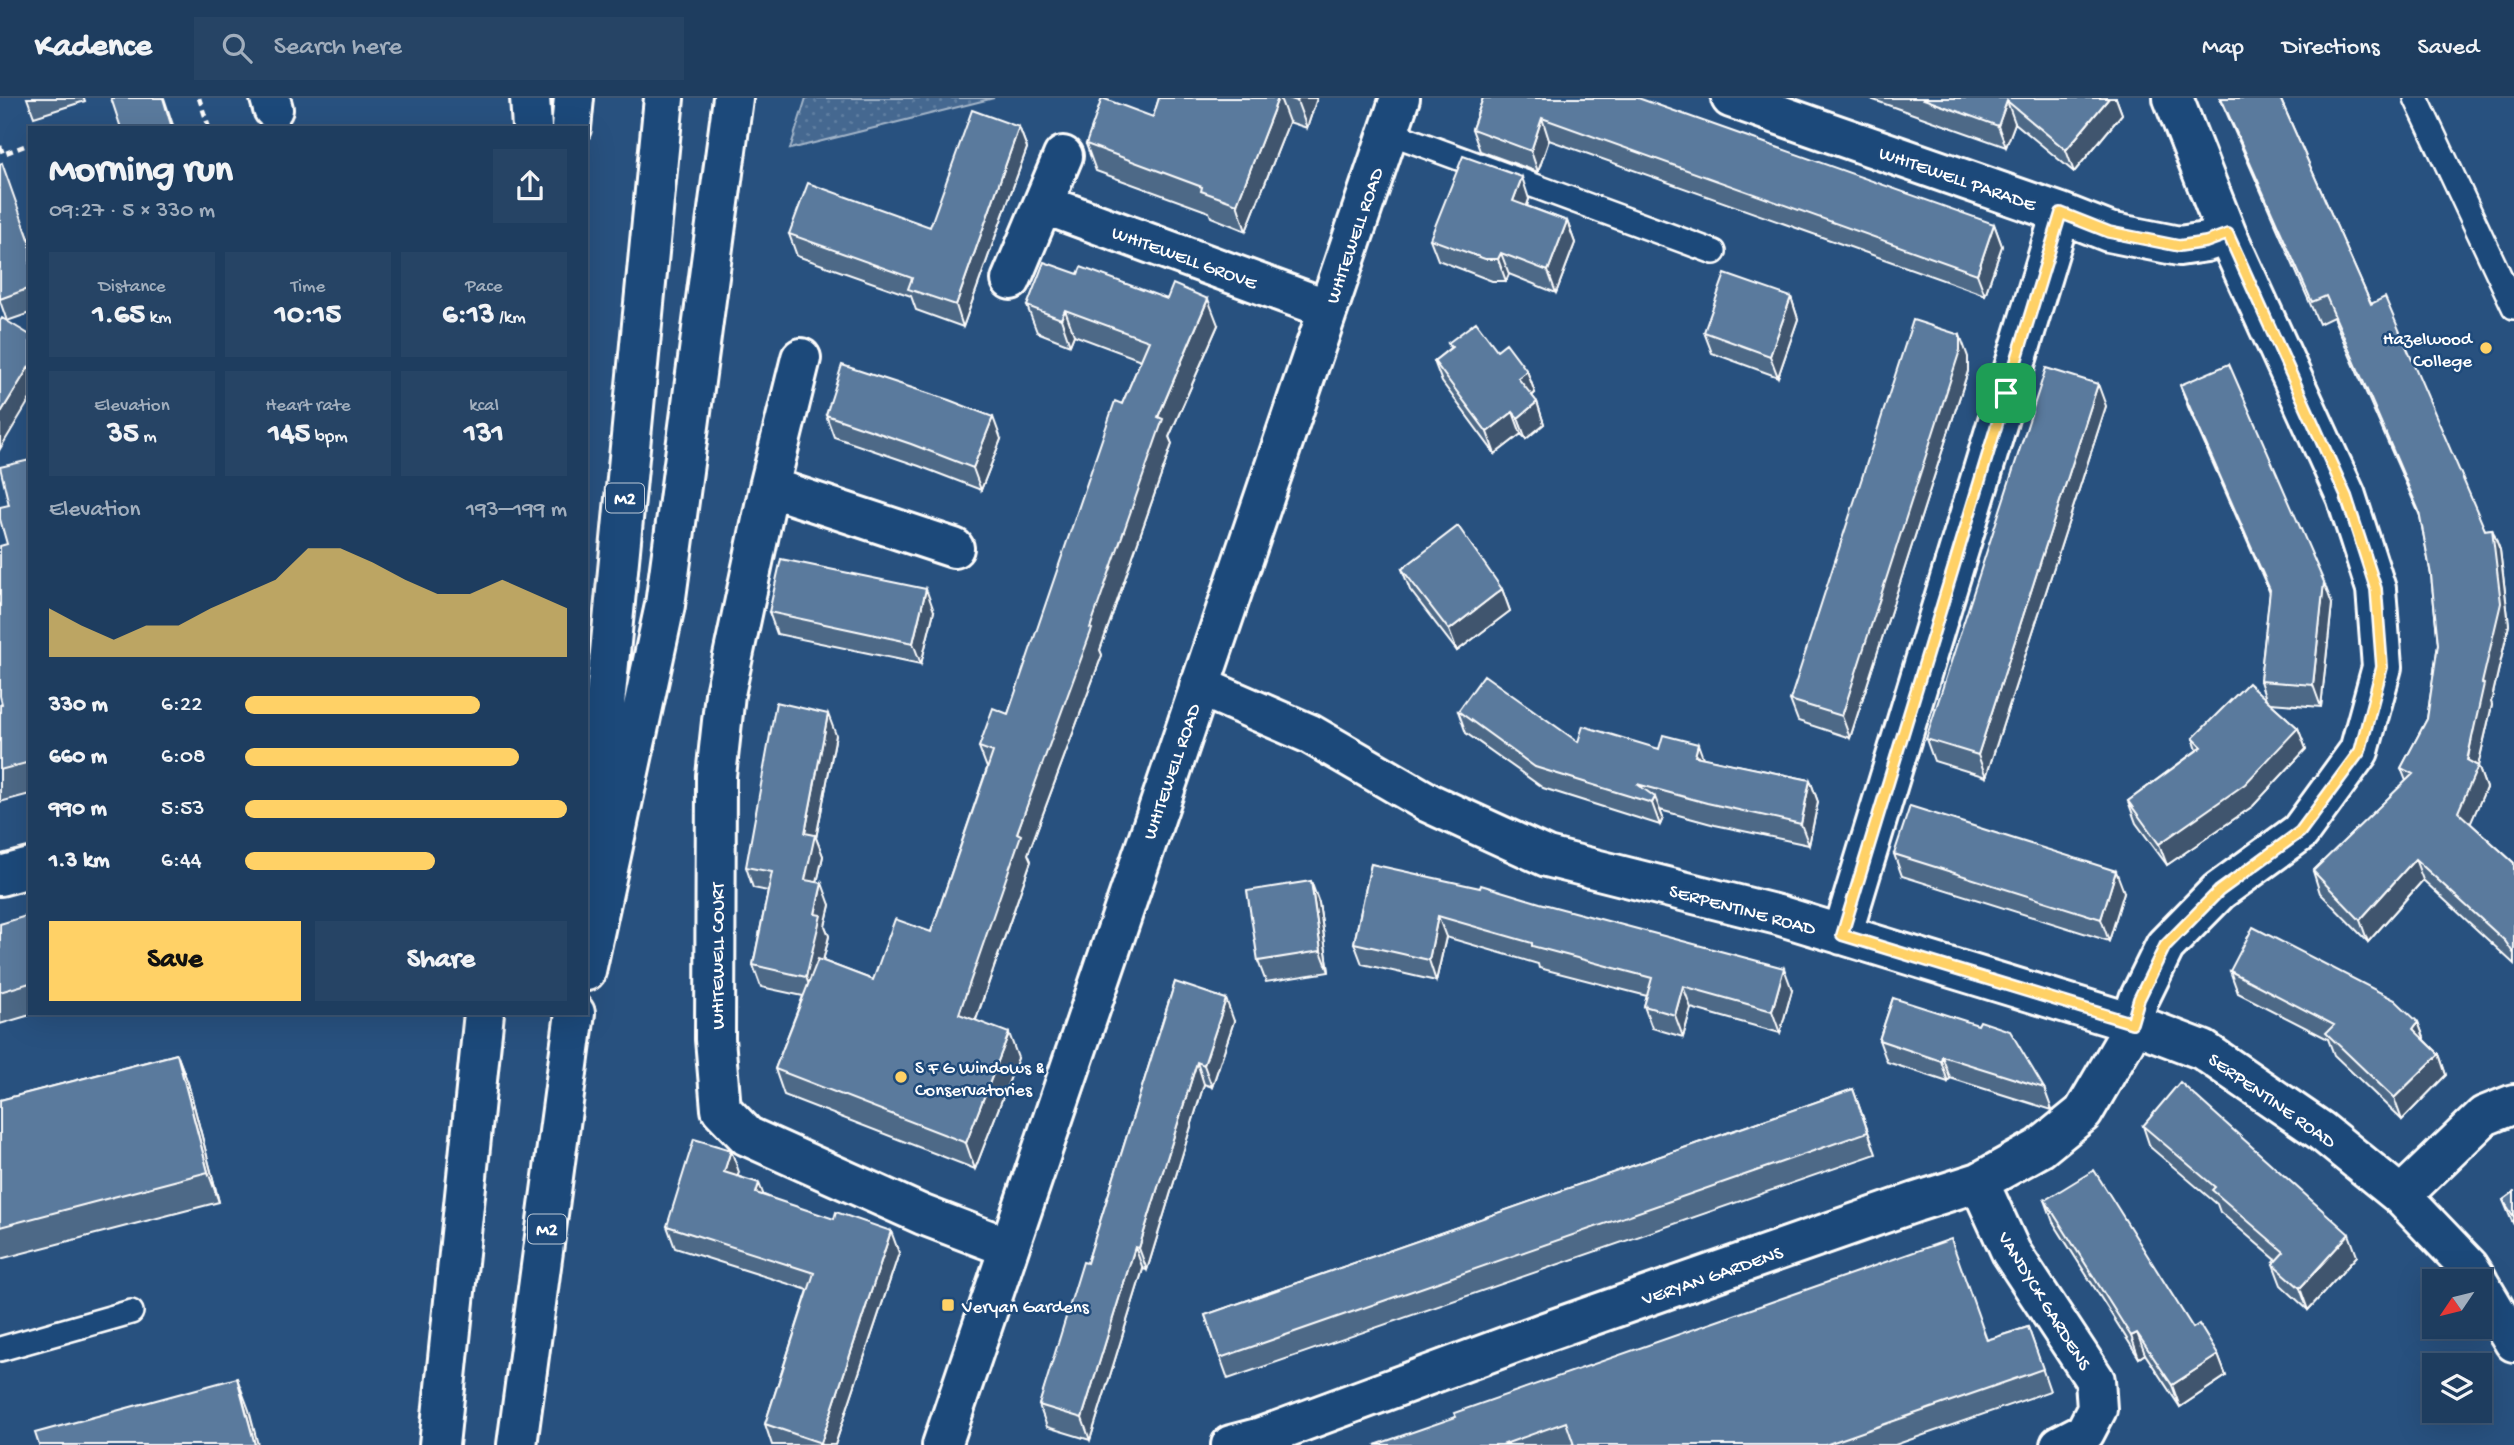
<!DOCTYPE html>
<meta charset="utf-8">
<style>
body{margin:0;font-family:"Gochi Hand",sans-serif;background:#264465;color:#f1f3f6;height:100vh;display:flex;flex-direction:column;font-size:26px;white-space:nowrap}
*{box-sizing:border-box;margin:0}
p{font-size:23px;color:#a1aebd}
.icon{flex:none;width:38px;height:38px;fill:none;stroke:currentColor;stroke-width:2;stroke-linecap:round;stroke-linejoin:round}
.map{position:relative;flex:1;overflow:hidden}
.details{position:absolute;left:28px;top:28px;width:560px;height:889px;display:flex;flex-direction:column;background:#1e3d5f;border-radius:0px;box-shadow:0 7px 28px #0002,0 0 0 2px #3c5674}
.details>*{flex:none}
.needle{width:46px;rotate:235deg}
.fabs{position:absolute;left:2422px;top:1171px;display:grid;gap:14px}
.fabs a{display:grid;place-items:center;width:70px;height:70px;border-radius:0px;background:#1e3d5f;box-shadow:0 7px 28px #0002,0 0 0 2px #3c5674;font-size:35px}
.pin{position:absolute;display:grid;place-items:center;width:60px;height:60px;color:#fff;margin:-30px;border-radius:14px;box-shadow:0 4px 10px #0006}
.round{display:grid;place-items:center;flex:none;width:74px;height:74px;border-radius:0px;background:#264465}
.summary{display:flex;align-items:center;justify-content:space-between;height:119px;padding:0 21px}
h1{font-size:38px;font-weight:800;line-height:52px}
.figures{display:grid;grid-template-columns:repeat(3,1fr);gap:10px;height:119px;padding:7px 21px}
.figures div{display:grid;align-content:center;border-radius:0px;background:#264465;text-align:center}
.figures b{font-size:30px;font-weight:800}
.figures small{font-size:19px;font-weight:400}
.figures p{font-size:19px}
.chart{height:196px;padding:14px 21px}
.chart p{display:flex;justify-content:space-between}
.chart svg{width:100%;height:126px;margin-top:7px;fill:#ffd166;opacity:.7}
.primary-button{display:flex;gap:14px;margin-top:auto;padding:14px 21px}
.primary-button a{flex:1;height:80px;border-radius:0px;background:#ffd166;color:#111;font-size:28px;font-weight:800;line-height:80px;text-align:center}
.primary-button a+a{background:#264465;color:#f1f3f6}
ul{padding:0 21px;list-style:none;font-size:23px}
li{display:grid;grid-template-columns:112px 84px 1fr;align-items:center;height:52px}
li i{height:18px;border-radius:9px;background:#ffd166}
header{display:flex;align-items:center;gap:42px;box-sizing:border-box;height:98px;padding:0 35px;background:#1e3d5f;border-bottom:2px solid #3c5674}
header strong{font-size:33px}
nav{display:flex;gap:38px;margin-inline-start:auto;font-size:24px}
.search{width:490px;height:63px;background:#264465;display:flex;align-items:center;gap:18px;box-sizing:border-box;padding:0 24px;border-radius:0px;color:#a1aebd;font-size:26px}
.map>svg:first-child{display:block}
.green{fill:url(#green-dots);stroke:#a2b4c8;stroke-width:2}
.lines{fill:none;stroke-linecap:round;stroke-linejoin:round}
.service-casing{stroke:#fff;stroke-width:28}
.minor-casing{stroke:#fff;stroke-width:44}
.tertiary-casing{stroke:#fff;stroke-width:44}
.motorway-casing{stroke:#fff;stroke-width:44}
.path{stroke:#fff;stroke-width:4.5;stroke-dasharray:7 5;stroke-linecap:butt}
.service{stroke:#1f4a7a;stroke-width:23}
.minor{stroke:#1f4a7a;stroke-width:38}
.tertiary{stroke:#1f4a7a;stroke-width:38}
.motorway{stroke:#1f4a7a;stroke-width:38}
.wall{fill:#4d6987;stroke:#fff;stroke-width:2}
.shaded-wall{fill:#3f556e;stroke:#fff;stroke-width:2}
.building{fill:#5a7a9d;stroke:#fff;stroke-width:2}
.route-casing{stroke:#fff;stroke-width:14}
.route{stroke:#ffd166;stroke-width:9}
.poi-dot{fill:#ffd166;stroke:#1f4a7a;stroke-width:2.5}
.labels{text-anchor:middle;stroke-width:5;stroke-linejoin:round;paint-order:stroke}
.shield{fill:#1f4a7a;stroke:#bcc9d7;stroke-width:2}
.shield-label{font-size:18px;font-weight:bold;fill:#fff}
.street-label{font-size:19px;fill:#fff;stroke:#1f4a7a}
.poi-label{font-size:19px;fill:#fff;stroke:#1f4a7a;text-anchor:start}
</style>
<header>
<strong>Kadence</strong>
<div class="search"><svg class="icon" aria-label="search" viewBox="0 0 24 24"><circle cx="10" cy="10" r="6"/><path d="M15 15l6 6"/></svg>Search here</div>
<nav><a>Map</a><a>Directions</a><a>Saved</a></nav>
</header>
<div class="map">
<svg width="2514" height="1347" viewBox="0 0 2514 1347">
<defs>
<pattern id="green-dots" width="8" height="8" patternUnits="userSpaceOnUse" patternTransform="scale(1.75)"><rect width="8" height="8" fill="#446890"/><path d="M2 2h.1M6 6h.1" fill="none" stroke="#607fa1" stroke-width="1.8" stroke-linecap="round"/></pattern>
</defs>
<rect width="100%" height="100%" fill="#28517f"/>
<filter id="ink" filterUnits="userSpaceOnUse"><feTurbulence type="fractalNoise" baseFrequency=".0143" numOctaves="2"/><feDisplacementMap in="SourceGraphic" scale="14" xChannelSelector="R" yChannelSelector="G"/><feConvolveMatrix kernelMatrix="1 2 1 2 8 2 1 2 1" color-interpolation-filters="sRGB"/></filter>
<g filter="url(#ink)">
<path class="green" d="M 806,0 L 994,0 L 790,51 Z"/>
<g class="lines">
<g class="service-casing">
<path id="service" d="M 2416,0 L 2514,209
M 1388,34 L 1714,154
M 0,1251 L 131,1214"/>
</g>
<g class="minor-casing">
<path id="minor" d="M 270,0 L 273,11
M 1731,0 L 2061,115 L 2109,134 L 2179,148 L 2206,144 L 2227,137
M 1043,106 L 1328,211
M 1011,182 L 1063,58
M 801,260 L 769,389 L 725,596 L 716,678 L 715,941 L 721,1011 L 747,1038 L 923,1117 L 1007,1149
M 769,389 L 954,450
M 1199,588 L 1310,636 L 1429,705 L 1547,759 L 1778,817 L 2132,925 L 2203,952 L 2321,1033 L 2401,1098 L 2469,1169 L 2478,1183
M 0,778 L 30,770
M 1842,837 L 2061,115
M 1979,1084 L 2011,1154 L 2095,1282 L 2097,1311 L 2085,1334 L 2060,1347
M 2401,1098 L 2484,1018 L 2514,1006
M 2480,1187 L 2514,1244
M 1231,1347 L 1261,1339 L 1545,1234 L 1916,1104 L 1979,1084 L 2040,1050 L 2083,1015 L 2125,943 L 2139,901 L 2165,848 L 2219,793 L 2300,734 L 2359,653 L 2382,569 L 2376,491 L 2346,398 L 2227,137 L 2173,0"/>
</g>
<g class="tertiary-casing">
<path id="tertiary" d="M 942,1347 L 1400,0"/>
</g>
<g class="motorway-casing">
<path id="motorway" d="M 530,0 L 532,30
M 571,30 L 574,0
M 591,750 L 664,0
M 586,873 L 665,507 L 733,0
M 439,1347 L 484,915
M 517,1347 L 575,915"/>
</g>
<path class="path" d="M 199,0 L 209,30
M 0,48 L 3,56 L 30,46"/>
<use href="#service" class="service"/>
<use href="#minor" class="minor"/>
<use href="#tertiary" class="tertiary"/>
<use href="#motorway" class="motorway"/>
</g>
<path class="wall" d="M 27,0 L 84,0 L 85,3 L 34,19 Z
M 1159,0 L 1317,0 L 1307,30 L 1289,24 L 1246,133 L 1211,119 L 1209,114 L 1096,73 L 1086,46 L 1153,19 Z
M 1483,0 L 1994,126 L 2002,148 L 1985,197 L 1549,42 L 1538,74 L 1480,53 L 1472,31 Z
M 1868,0 L 2116,0 L 2122,16 L 2074,74 L 2015,25 L 2006,49 Z
M 2220,0 L 2280,0 L 2371,206 L 2485,432 L 2492,431 L 2500,452 L 2509,527 L 2491,604 L 2492,607 L 2478,668 L 2486,690 L 2470,725 L 2514,765 L 2514,866 L 2423,782 L 2368,844 L 2320,795 L 2313,773 L 2406,683 L 2401,670 L 2427,621 L 2438,546 L 2431,477 L 2420,418 L 2333,219 L 2319,226 Z
M 1019,29 L 1027,50 L 963,229 L 916,212 L 911,198 L 797,158 L 789,136 L 930,129 Z
M 0,66 L 30,143 L 30,215 L 7,223 L 0,203 Z
M 1529,101 L 1527,108 L 1567,123 L 1575,145 L 1556,195 L 1509,176 L 1506,183 L 1492,183 L 1438,162 L 1430,141 Z
M 1791,199 L 1798,221 L 1778,279 L 1712,255 L 1704,234 Z
M 1027,208 L 1218,227 L 1169,339 L 1172,346 L 1100,552 L 1102,557 L 1028,756 L 1031,763 L 976,922 L 1018,960 L 975,1071 L 784,997 L 775,971 L 803,898 L 761,889 L 753,867 L 768,793 L 753,790 L 746,769 L 836,637 L 816,740 L 823,758 L 817,784 L 830,807 L 825,828 L 829,838 L 823,863 L 873,882 L 931,834 L 987,670 L 979,649 L 1008,616 L 1122,306 L 1141,262 L 1074,237 L 1070,247 L 1037,234 Z
M 1448,245 L 1497,252 L 1527,273 L 1535,295 L 1532,298 L 1537,304 L 1544,326 L 1526,341 L 1521,336 L 1495,356 L 1442,284 L 1434,263 L 1450,250 Z
M 1968,259 L 1968,273 L 1850,640 L 1798,623 L 1790,602 Z
M 2180,287 L 2332,506 L 2321,609 L 2270,605 L 2298,630 L 2306,651 L 2253,708 L 2167,767 L 2136,725 L 2128,703 L 2197,652 L 2193,640 L 2266,601 L 2260,583 L 2270,495 L 2188,309 Z
M 2106,308 L 1986,679 L 1934,663 L 1926,641 Z
M 826,317 L 1001,341 L 981,392 L 919,368 L 834,339 Z
M 30,362 L 30,696 L 0,704 L 0,607 L 2,606 L 9,407 Z
M 1402,471 L 1502,491 L 1510,513 L 1457,553 L 1410,492 Z
M 934,513 L 921,566 L 777,536 L 769,514 Z
M 1458,613 L 1578,644 L 1659,651 L 1810,682 L 1818,704 L 1809,747 L 1715,727 L 1660,712 L 1663,720 L 1660,727 L 1543,690 L 1466,635 Z
M 1894,756 L 2124,794 L 2109,843 L 1902,778 Z
M 1371,766 L 1792,892 L 1780,935 L 1691,910 L 1683,939 L 1652,930 L 1644,908 L 1647,898 L 1539,870 L 1538,866 L 1446,839 L 1436,883 L 1362,866 L 1354,845 Z
M 1319,805 L 1329,874 L 1266,884 L 1258,863 Z
M 30,823 L 30,915 L 37,915 L 0,926 L 0,826 Z
M 2230,873 L 2418,924 L 2425,942 L 2439,956 L 2446,977 L 2402,1022 L 2334,957 L 2328,941 L 2238,895 Z
M 1175,884 L 1234,923 L 1212,989 L 1204,986 L 1147,1172 L 1143,1171 L 1090,1342 L 1047,1329 L 1039,1307 L 1087,1165 Z
M 1893,900 L 2044,990 L 2052,1012 L 1950,980 L 1948,984 L 1887,964 L 1879,942 Z
M 177,956 L 188,985 L 219,1104 L 0,1161 L 0,1002 Z
M 1853,991 L 1876,1056 L 1228,1281 L 1205,1217 Z
M 2143,1028 L 2357,1158 L 2308,1212 L 2281,1187 L 2273,1166 L 2276,1162 L 2220,1114 L 2217,1106 L 2150,1049 Z
M 739,1074 L 737,1078 L 764,1097 L 899,1155 L 835,1347 L 772,1347 L 765,1326 L 808,1192 L 675,1150 L 667,1128 Z
M 2514,1094 L 2514,1127 L 2511,1121 L 2503,1102 Z
M 2045,1102 L 2193,1230 L 2218,1257 L 2226,1278 L 2180,1309 L 2145,1256 L 2139,1260 L 2053,1124 Z
M 2028,1229 L 2050,1293 L 1895,1347 L 1574,1347 L 1574,1346 L 1571,1347 L 1375,1347 L 1987,1242 Z"/>
<path class="shaded-wall" d="M 163,0 L 164,0 L 174,30 L 172,30 Z
M 1278,0 L 1280,0 L 1289,24 L 1246,133 L 1237,106 Z
M 1298,0 L 1317,0 L 1307,30 L 1297,3 Z
M 2109,0 L 2116,0 L 2122,16 L 2074,74 L 2066,52 Z
M 2007,3 L 2015,25 L 2006,49 L 1998,28 Z
M 1542,20 L 1549,42 L 1538,74 L 1531,53 Z
M 1019,29 L 1027,50 L 963,229 L 956,207 Z
M 1522,79 L 1529,101 L 1521,125 L 1513,103 Z
M 1567,123 L 1575,145 L 1556,195 L 1548,173 Z
M 1994,126 L 2002,148 L 1985,197 L 1977,176 Z
M 1501,155 L 1509,176 L 1506,183 L 1498,161 Z
M 1791,199 L 1798,221 L 1778,279 L 1770,258 Z
M 1208,201 L 1218,227 L 1169,339 L 1172,346 L 1100,552 L 1102,557 L 1028,756 L 1031,763 L 969,941 L 959,916 L 1017,735 L 1090,530 L 1158,319 Z
M 1065,212 L 1074,237 L 1070,247 L 1061,221 Z
M 1960,237 L 1968,259 L 1968,273 L 1850,640 L 1842,618 Z
M 30,267 L 30,301 L 0,351 L 0,316 Z
M 1527,273 L 1535,295 L 1526,302 L 1518,280 Z
M 2098,286 L 2106,308 L 1986,679 L 1978,657 Z
M 1537,304 L 1544,326 L 1526,341 L 1518,320 Z
M 1513,314 L 1521,336 L 1495,356 L 1487,334 Z
M 993,319 L 1001,341 L 981,392 L 973,370 Z
M 2492,431 L 2500,452 L 2509,527 L 2491,604 L 2492,607 L 2478,668 L 2486,690 L 2466,736 L 2458,714 L 2482,585 Z
M 2324,484 L 2332,506 L 2321,609 L 2313,587 Z
M 926,491 L 934,513 L 921,566 L 913,545 Z
M 1502,491 L 1510,513 L 1457,553 L 1449,532 Z
M 828,616 L 836,637 L 816,740 L 823,758 L 813,803 L 805,782 L 805,735 Z
M 2298,630 L 2306,651 L 2253,708 L 2167,767 L 2159,746 Z
M 1698,646 L 1706,668 L 1695,658 Z
M 1810,682 L 1818,704 L 1809,747 L 1801,726 Z
M 1655,699 L 1663,720 L 1660,727 L 1652,705 Z
M 2415,761 L 2423,782 L 2368,844 L 2360,822 Z
M 2116,773 L 2124,794 L 2109,843 L 2101,821 Z
M 1311,783 L 1319,805 L 1329,874 L 1321,853 Z
M 822,785 L 830,807 L 825,828 L 829,838 L 814,900 L 806,879 L 815,816 Z
M 1438,818 L 1446,839 L 1436,883 L 1429,862 Z
M 1784,870 L 1792,892 L 1780,935 L 1772,913 Z
M 1683,888 L 1691,910 L 1683,939 L 1675,917 Z
M 1226,901 L 1234,923 L 1212,989 L 1204,967 Z
M 2418,924 L 2426,945 L 2413,931 Z
M 1009,935 L 1018,960 L 975,1071 L 966,1045 Z
M 177,956 L 188,985 L 219,1104 L 208,1074 Z
M 2439,956 L 2446,977 L 2402,1022 L 2394,1000 Z
M 1942,958 L 1950,980 L 1948,984 L 1941,963 Z
M 1197,964 L 1204,986 L 1147,1172 L 1139,1150 Z
M 731,1052 L 739,1074 L 732,1095 L 724,1074 Z
M 759,1085 L 767,1106 L 756,1095 Z
M 891,1133 L 899,1155 L 835,1347 L 822,1347 L 821,1345 Z
M 2349,1136 L 2357,1158 L 2308,1212 L 2300,1190 Z
M 1135,1149 L 1143,1171 L 1090,1342 L 1082,1320 Z
M 2137,1235 L 2145,1256 L 2139,1260 L 2131,1238 Z
M 2218,1257 L 2226,1278 L 2180,1309 L 2172,1287 Z
M 237,1280 L 249,1312 L 258,1347 L 255,1347 Z"/>
<path class="building" d="M 111,0 L 163,0 L 172,30 L 121,30 Z
M 1102,0 L 1153,19 L 1159,0 L 1278,0 L 1237,106 L 1201,93 L 1202,89 L 1086,46 Z
M 1288,0 L 1298,0 L 1297,3 Z
M 1483,0 L 1638,0 L 1994,126 L 1977,176 L 1542,20 L 1531,53 L 1472,31 Z
M 1921,0 L 2109,0 L 2066,52 L 2007,3 L 1998,28 Z
M 2221,0 L 2280,0 L 2371,206 L 2385,199 L 2485,432 L 2492,431 L 2501,505 L 2482,585 L 2484,586 L 2467,662 L 2478,668 L 2458,714 L 2514,765 L 2514,856 L 2505,843 L 2415,761 L 2360,822 L 2313,773 L 2413,676 L 2401,670 L 2427,621 L 2438,546 L 2431,477 L 2419,413 L 2380,322 L 2326,198 L 2312,204 Z
M 972,12 L 1019,29 L 956,207 L 908,191 L 912,180 L 789,136 L 808,85 L 930,129 Z
M 1463,58 L 1522,79 L 1513,103 L 1567,123 L 1548,173 L 1501,155 L 1498,161 L 1485,161 L 1430,141 Z
M 2,65 L 30,144 L 30,190 L 0,201 L 0,66 Z
M 1044,164 L 1078,176 L 1081,169 L 1167,201 L 1173,186 L 1208,201 L 1158,319 L 1163,321 L 1090,530 L 1092,531 L 1017,735 L 1021,737 L 959,916 L 1009,935 L 966,1045 L 775,971 L 818,861 L 873,882 L 895,821 L 931,834 L 993,654 L 979,649 L 993,610 L 1008,616 L 1115,303 L 1122,306 L 1149,243 L 1065,212 L 1061,221 L 1027,208 Z
M 1725,176 L 1791,199 L 1770,258 L 1704,234 Z
M 2,220 L 30,237 L 30,267 L 0,316 L 0,223 Z
M 1913,222 L 1960,237 L 1960,252 L 1842,618 L 1790,602 Z
M 1476,224 L 1497,252 L 1506,245 L 1527,273 L 1518,280 L 1537,304 L 1518,320 L 1513,314 L 1487,334 L 1434,263 L 1452,249 L 1448,245 Z
M 2229,266 L 2324,484 L 2313,587 L 2260,583 L 2270,492 L 2180,287 Z
M 842,267 L 949,302 L 993,319 L 973,370 L 911,346 L 826,317 Z
M 2046,270 L 2098,286 L 1978,657 L 1926,641 Z
M 30,362 L 30,664 L 0,672 L 0,607 L 2,606 L 0,598 L 0,448 L 7,446 L 0,421 L 0,409 L 9,407 L 0,369 Z
M 1458,428 L 1502,491 L 1449,532 L 1402,471 Z
M 781,461 L 926,491 L 913,545 L 769,514 Z
M 1484,577 L 1578,644 L 1583,628 L 1659,651 L 1663,637 L 1698,646 L 1695,658 L 1810,682 L 1801,726 L 1707,705 L 1637,686 L 1655,699 L 1652,705 L 1535,669 L 1458,613 Z
M 2248,585 L 2298,630 L 2245,686 L 2159,746 L 2128,703 L 2202,649 L 2193,640 Z
M 776,604 L 828,616 L 805,735 L 815,737 L 805,782 L 822,785 L 815,816 L 821,817 L 806,879 L 753,867 L 772,774 L 746,769 Z
M 1910,708 L 2116,773 L 2101,821 L 1894,756 Z
M 1371,766 L 1480,790 L 1481,787 L 1540,805 L 1784,870 L 1772,913 L 1683,888 L 1675,917 L 1644,908 L 1652,880 L 1532,848 L 1532,845 L 1438,818 L 1429,862 L 1354,845 Z
M 1311,783 L 1321,853 L 1258,863 L 1247,793 Z
M 26,818 L 27,823 L 30,823 L 30,885 L 0,894 L 0,826 Z
M 2253,829 L 2395,902 L 2418,924 L 2413,931 L 2439,956 L 2394,1000 L 2326,935 L 2334,927 L 2230,873 Z
M 1175,884 L 1226,901 L 1204,967 L 1197,964 L 1139,1150 L 1135,1149 L 1082,1320 L 1039,1307 L 1083,1164 L 1087,1165 Z
M 1893,900 L 1978,927 L 1980,923 L 2010,933 L 2044,990 L 1942,958 L 1941,963 L 1879,942 Z
M 177,956 L 208,1074 L 0,1129 L 0,1002 Z
M 2180,984 L 2349,1136 L 2300,1190 L 2273,1166 L 2284,1154 L 2212,1092 L 2215,1089 L 2143,1028 Z
M 1853,991 L 1868,1034 L 1220,1260 L 1205,1217 Z
M 694,1041 L 731,1052 L 724,1074 L 759,1085 L 756,1095 L 834,1121 L 836,1114 L 891,1133 L 821,1345 L 765,1326 L 814,1175 L 667,1128 Z
M 2094,1072 L 2193,1230 L 2199,1226 L 2218,1257 L 2172,1287 L 2137,1235 L 2131,1238 L 2045,1102 Z
M 2514,1094 L 2514,1119 L 2503,1102 Z
M 1951,1141 L 1987,1242 L 2028,1229 L 2043,1271 L 1825,1347 L 1574,1347 L 1566,1324 L 1502,1347 L 1375,1347 L 1456,1319 L 1454,1315 Z
M 237,1280 L 255,1347 L 39,1347 L 35,1335 Z"/>
</g>
<g class="lines" filter="url(#ink)">
<g class="route-casing">
<path id="route" d="M 2061,115 L 2109,134 L 2179,148 L 2206,144 L 2228,136 L 2346,398 L 2376,491 L 2382,569 L 2360,653 L 2300,734 L 2219,793 L 2165,848 L 2139,901 L 2132,925 L 1842,837 Z"/>
</g>
<use href="#route" class="route"/>
</g>
<g class="poi-dot">
<circle cx="2486" cy="250" r="7"/>
<circle cx="901" cy="979" r="7"/>
<rect x="941" y="1200" width="14" height="14" rx="3.5"/>
</g>
<g class="labels">
<g class="shield">
<rect x="606" y="385.5" width="38" height="29" rx="5"/>
<rect x="528" y="1116.5" width="38" height="29" rx="5"/>
</g>
<g class="shield-label">
<text x="625" y="406">M2</text>
<text x="547" y="1137">M2</text>
</g>
<g class="street-label">
<text transform="translate(1958 79) rotate(19)" y="7">WHITEWELL PARADE</text>
<text transform="translate(1353 137) rotate(-71)" y="7">WHITEWELL ROAD</text>
<text transform="translate(1185 158) rotate(20)" y="7">WHITEWELL GROVE</text>
<text transform="translate(1170 673) rotate(-71)" y="7">WHITEWELL ROAD</text>
<text transform="translate(1743 810) rotate(15)" y="7">SERPENTINE ROAD</text>
<text transform="translate(716 858) rotate(-90)" y="7">WHITEWELL COURT</text>
<text transform="translate(2273 1001) rotate(35)" y="7">SERPENTINE ROAD</text>
<text transform="translate(1712 1176) rotate(-19)" y="7">VERYAN GARDENS</text>
<text transform="translate(2046 1202) rotate(58)" y="7">VANDYCK GARDENS</text>
</g>
<g class="poi-label">
<text x="2472" y="246" text-anchor="end">Hazelwood<tspan x="2472" dy="22">College</tspan></text>
<text x="915" y="975">S F G Windows &amp;<tspan x="915" dy="22">Conservatories</tspan></text>
<text x="962" y="1214">Veryan Gardens</text>
</g>
</g>
</svg>
<div class="fabs">
<a><svg class="needle" viewBox="-14 -14 28 28"><path d="M0-13l5 13h-10z" fill="#e53935"/><path d="M0 13l5-13h-10z" fill="#a1aebd"/></svg></a>
<a><svg class="icon" aria-label="layers" viewBox="0 0 24 24"><path d="M12 4l9 5-9 5-9-5zM3 14l9 5 9-5"/></svg></a>
</div>
<div class="pin" style="left:2006px;top:295px;background:#1e9e55"><svg class="icon" aria-label="arrive" viewBox="0 0 24 24"><path d="M6 21V4h12l-3 4 3 4H6"/></svg></div>
<section class="details">
<div class="summary"><div><h1>Morning run</h1><p>09:27 · 5 × 330 m</p></div><a class="round"><svg class="icon" aria-label="share" viewBox="0 0 24 24"><path d="M12 15V3M7 8l5-5 5 5M5 13v7h14v-7"/></svg></a></div>
<div class="figures">
<div><p>Distance</p><b>1.65<small> km</small></b></div>
<div><p>Time</p><b>10:15</b></div>
<div><p>Pace</p><b>6:13<small> /km</small></b></div>
</div>
<div class="figures">
<div><p>Elevation</p><b>35<small> m</small></b></div>
<div><p>Heart rate</p><b>145<small> bpm</small></b></div>
<div><p>kcal</p><b>131</b></div>
</div>
<div class="chart"><p><span>Elevation</span>193–199 m</p>
<svg viewBox="0 0 160 44" preserveAspectRatio="none"><path d="M0 44V27L10 33L20 38L30 33L40 33L50 27L60 22L70 17L80 6L90 6L100 11L110 17L120 22L130 22L140 17L150 22L160 27V44z"/></svg>
</div>
<ul>
<li><b>330 m</b>6:22<i style="width:73%"></i></li>
<li><b>660 m</b>6:08<i style="width:85%"></i></li>
<li><b>990 m</b>5:53<i style="width:100%"></i></li>
<li><b>1.3 km</b>6:44<i style="width:59%"></i></li>
</ul>
<div class="primary-button"><a>Save</a><a>Share</a></div>
</section>
</div>
